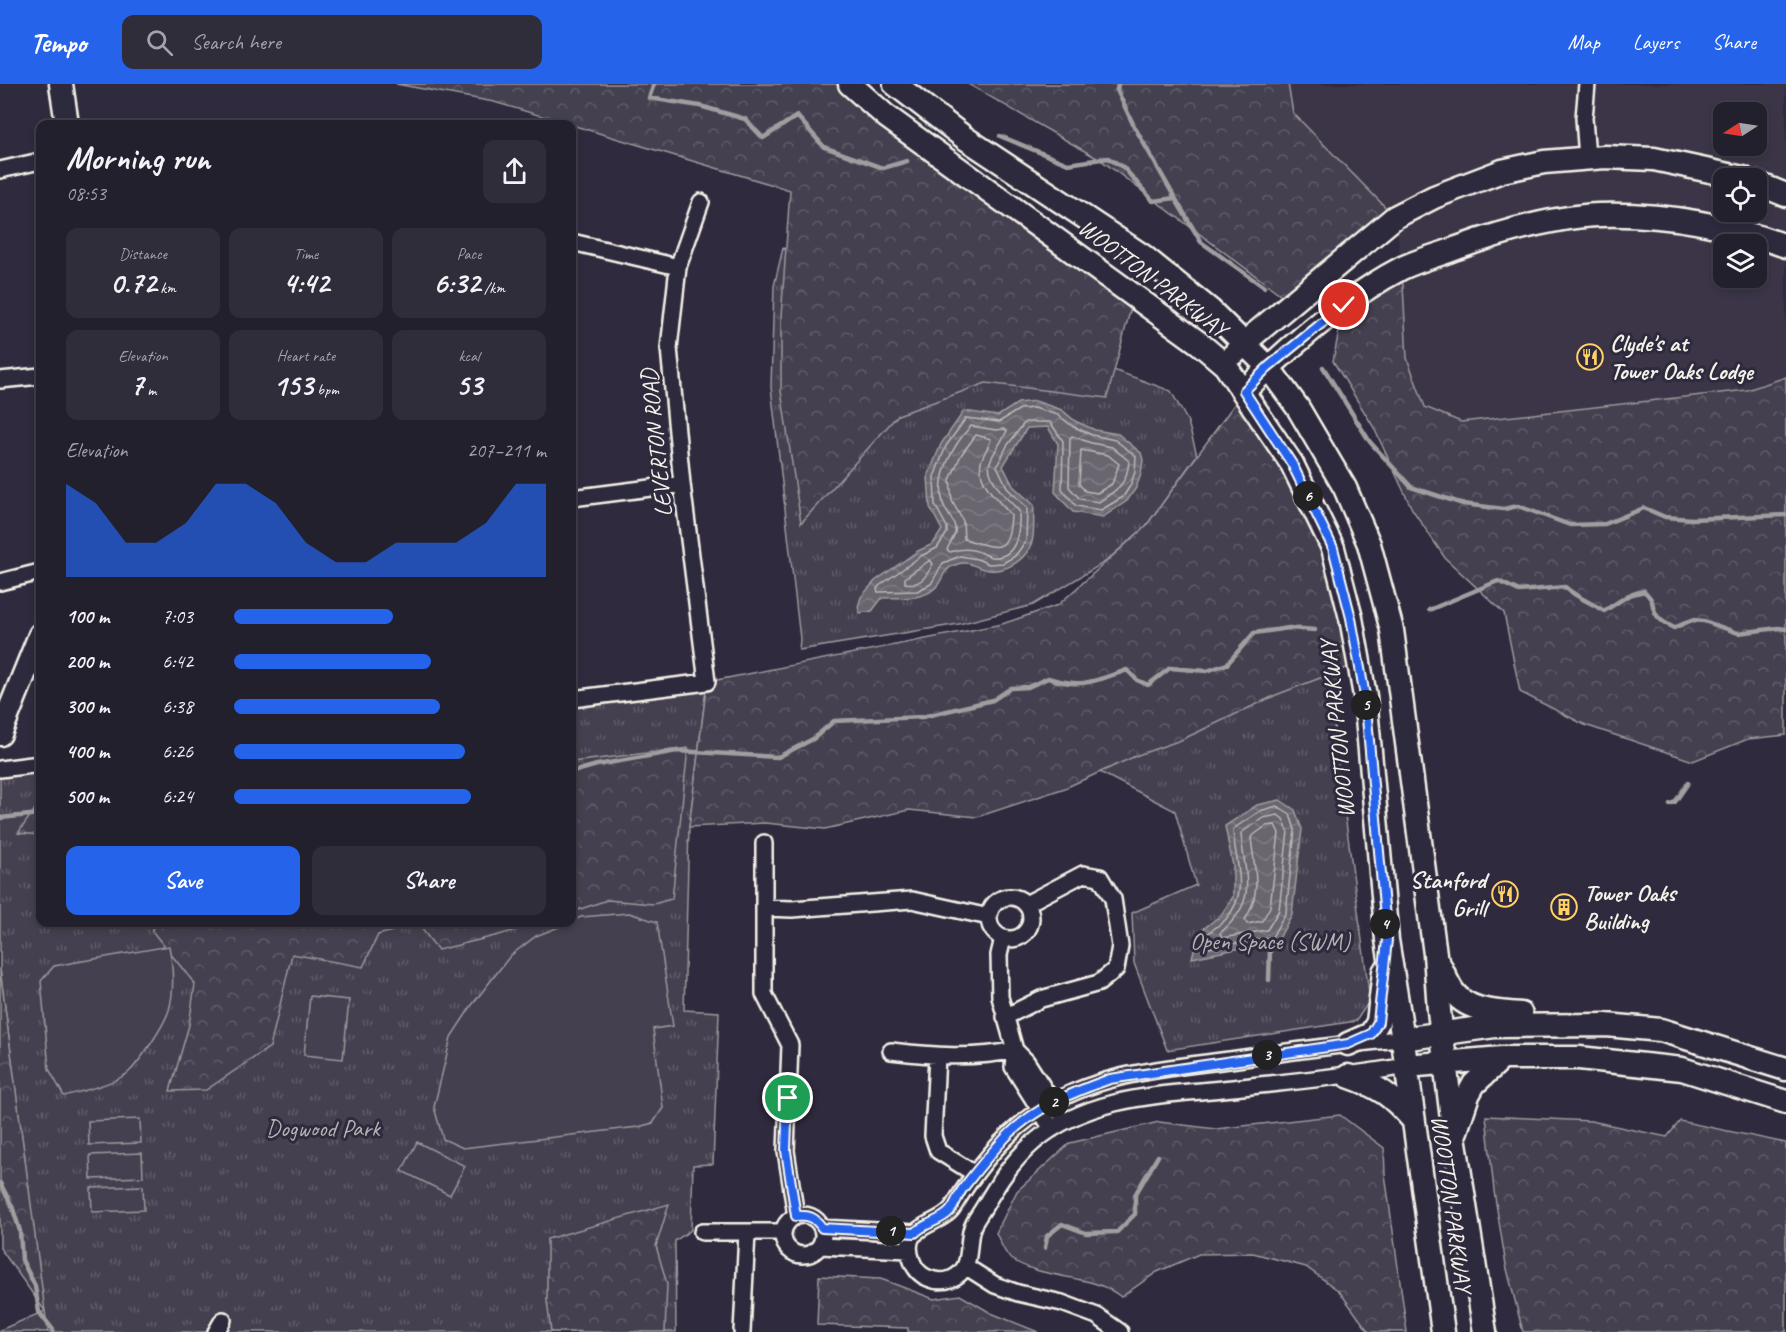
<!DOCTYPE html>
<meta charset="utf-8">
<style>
body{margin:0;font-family:Caveat,sans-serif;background:#2f2d3a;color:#f1f3f6;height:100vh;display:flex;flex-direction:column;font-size:22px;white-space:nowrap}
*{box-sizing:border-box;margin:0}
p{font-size:20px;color:#a3a3aa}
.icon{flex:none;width:33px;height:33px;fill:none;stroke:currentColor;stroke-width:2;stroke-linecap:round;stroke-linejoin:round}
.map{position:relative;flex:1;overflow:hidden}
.sheet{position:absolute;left:36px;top:36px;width:540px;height:807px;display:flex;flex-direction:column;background:#23202e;border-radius:12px;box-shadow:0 3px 9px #0003,0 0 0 2px #403e4a}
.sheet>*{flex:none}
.needle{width:39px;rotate:258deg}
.controls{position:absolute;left:1713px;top:18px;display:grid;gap:12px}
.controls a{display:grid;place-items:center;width:54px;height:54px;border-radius:12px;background:#23202e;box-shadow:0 3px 9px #0003,0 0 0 2px #403e4a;font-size:30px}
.pin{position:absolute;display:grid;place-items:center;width:51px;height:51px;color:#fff;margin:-26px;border:3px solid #fff;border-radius:50%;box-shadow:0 2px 6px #0007}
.km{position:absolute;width:30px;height:30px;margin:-15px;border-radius:50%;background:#222;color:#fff;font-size:16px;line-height:30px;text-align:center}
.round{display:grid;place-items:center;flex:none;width:63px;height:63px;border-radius:12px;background:#2f2d3a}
.summary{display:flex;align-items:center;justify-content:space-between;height:102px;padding:0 30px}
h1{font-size:33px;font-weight:700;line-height:45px}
.metrics{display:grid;grid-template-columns:repeat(3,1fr);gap:9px;height:102px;padding:6px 30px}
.metrics div{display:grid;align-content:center;border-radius:12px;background:#2f2d3a;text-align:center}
.metrics b{font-size:30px;font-weight:700}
.metrics small{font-size:16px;font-weight:400}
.metrics p{font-size:16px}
.chart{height:168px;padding:12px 30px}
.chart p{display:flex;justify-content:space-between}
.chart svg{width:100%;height:108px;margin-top:6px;fill:#2563eb;opacity:.7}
.action{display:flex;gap:12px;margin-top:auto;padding:12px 30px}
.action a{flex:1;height:69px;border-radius:12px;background:#2563eb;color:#fff;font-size:24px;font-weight:700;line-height:69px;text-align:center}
.action a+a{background:#2f2d3a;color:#f1f3f6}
ul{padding:0 30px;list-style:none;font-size:20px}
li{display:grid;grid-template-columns:96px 72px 1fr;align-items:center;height:45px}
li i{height:15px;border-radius:8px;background:#2563eb}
header{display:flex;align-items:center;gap:36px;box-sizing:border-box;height:84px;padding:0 30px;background:#2563eb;color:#fff}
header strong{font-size:28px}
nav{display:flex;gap:33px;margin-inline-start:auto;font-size:21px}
.search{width:420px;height:54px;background:#2f2d3a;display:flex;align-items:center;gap:15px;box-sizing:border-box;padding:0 21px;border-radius:12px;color:#a3a3aa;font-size:22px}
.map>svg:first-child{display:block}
.built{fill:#3b3647;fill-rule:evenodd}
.grass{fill:url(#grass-tufts);stroke:#9c989c;stroke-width:1.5}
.forest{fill:url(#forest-crowns);stroke:#9c989c;stroke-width:1.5}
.garden{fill:#454050;stroke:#9c989c;stroke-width:1.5}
.water{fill:url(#water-waves);stroke:#a19ea0;stroke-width:1.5}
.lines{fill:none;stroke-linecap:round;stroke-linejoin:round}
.shore{stroke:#bdb9b8;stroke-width:1.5}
.stream{stroke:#a19ea0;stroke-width:4.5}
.street-casing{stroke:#f4f1e8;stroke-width:20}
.secondary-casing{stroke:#f4f1e8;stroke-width:27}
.street{stroke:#2f2a3d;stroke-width:15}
.secondary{stroke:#2f2a3d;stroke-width:22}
.route-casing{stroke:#fff;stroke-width:12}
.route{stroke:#2563eb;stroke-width:8}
.labels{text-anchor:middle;stroke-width:6;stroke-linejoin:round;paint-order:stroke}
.street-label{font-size:24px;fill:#f4f1e8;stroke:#2f2a3d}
.poi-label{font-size:24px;font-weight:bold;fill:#f4f1e8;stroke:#2f2a3d;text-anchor:start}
.park-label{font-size:24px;fill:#b7b3b3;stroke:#2f2a3d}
</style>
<header>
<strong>Tempo</strong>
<div class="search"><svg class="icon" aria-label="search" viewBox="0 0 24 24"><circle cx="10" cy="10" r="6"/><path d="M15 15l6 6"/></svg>Search here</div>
<nav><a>Map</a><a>Layers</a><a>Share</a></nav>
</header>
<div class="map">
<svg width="1786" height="1248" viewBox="0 0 1786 1248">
<defs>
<pattern id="grass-tufts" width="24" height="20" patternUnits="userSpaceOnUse" patternTransform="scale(1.5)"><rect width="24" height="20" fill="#454050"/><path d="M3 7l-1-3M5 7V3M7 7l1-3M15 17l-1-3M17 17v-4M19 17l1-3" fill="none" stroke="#605c69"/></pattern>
<pattern id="forest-crowns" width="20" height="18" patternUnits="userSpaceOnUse" patternTransform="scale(1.5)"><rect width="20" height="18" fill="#454050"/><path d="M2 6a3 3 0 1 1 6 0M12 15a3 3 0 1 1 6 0" fill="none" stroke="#605c69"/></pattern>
<pattern id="water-waves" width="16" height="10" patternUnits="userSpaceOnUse" patternTransform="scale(1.5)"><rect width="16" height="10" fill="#6a6670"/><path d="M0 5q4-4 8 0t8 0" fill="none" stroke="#807c84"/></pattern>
</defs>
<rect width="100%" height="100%" fill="#2f2a3d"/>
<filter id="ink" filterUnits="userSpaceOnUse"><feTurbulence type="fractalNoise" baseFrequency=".0167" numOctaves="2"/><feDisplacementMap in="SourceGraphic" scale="12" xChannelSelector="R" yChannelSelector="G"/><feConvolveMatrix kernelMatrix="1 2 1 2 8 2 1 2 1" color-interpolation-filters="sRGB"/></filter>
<g filter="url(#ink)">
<path class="built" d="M 1288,0 L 1786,0 L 1786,293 L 1747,306 L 1462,338 L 1425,323 L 1407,274 L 1402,184 L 1395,133 L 1293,29 ZM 1724,28 L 1756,28 L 1756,62 L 1724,62 ZM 1724,94 L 1756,94 L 1756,128 L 1724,128 ZM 1724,160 L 1756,160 L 1756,194 L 1724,194 Z"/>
<path class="grass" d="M 783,164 L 1171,307 L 1188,338 L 1197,371 L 1146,442 L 1105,478 L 1033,521 L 959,540 L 799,566 L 800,555 L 771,303 L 774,202 Z
M 1338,581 L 1334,649 L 1370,916 L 1356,937 L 1167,966 L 1134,879 L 1132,829 L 1196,801 L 1175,727 L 1094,685 Z
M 707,598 L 689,743 L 684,926 L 719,928 L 713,1080 L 693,1081 L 691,1146 L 675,1157 L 676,1248 L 47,1248 L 0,885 L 0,685 L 40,680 L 40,838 L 572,838 L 572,615 Z"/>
<path class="forest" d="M 396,0 L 850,0 L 1134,212 L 1107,314 L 986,299 L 898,331 L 801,439 L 781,307 L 781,234 L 790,106 L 494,18 Z
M 968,0 L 1288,0 L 1293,29 L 1395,133 L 1292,219 L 1102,77 Z
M 1402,184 L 1407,274 L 1425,323 L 1461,338 L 1747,306 L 1786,293 L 1786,651 L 1748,655 L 1693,677 L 1585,641 L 1520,608 L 1504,529 L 1445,474 L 1412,425 L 1373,342 L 1333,277 L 1344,221 Z
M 1244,307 L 1333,464 L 1359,579 L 1276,611 L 1181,656 L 1138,671 L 1065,704 L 977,733 L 909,726 L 825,745 L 765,739 L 689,743 L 707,598 L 1002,540 L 1058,521 L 1146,442 Z
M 688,664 L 672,815 L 653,820 L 607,816 L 572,828 L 572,678 Z
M 40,718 L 40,751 L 18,749 Z
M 152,839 L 538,839 L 499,851 L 438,866 L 418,840 L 378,851 L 363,883 L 292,870 L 270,963 L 206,1006 L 170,1007 L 189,941 L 195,900 L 152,847 Z
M 0,885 L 45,1227 L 48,1248 L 0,1248 L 0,1246 L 45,1227 L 0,1164 Z
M 1340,1031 L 1384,1064 L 1385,1090 L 1407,1248 L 1369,1248 L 1339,1207 L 1306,1183 L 1253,1169 L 1199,1170 L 1157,1188 L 1121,1213 C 1090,1188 1042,1197 1010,1174 C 1004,1169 1000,1157 996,1149 L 1017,1107 L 1070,1059 L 1159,1038 L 1216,1045 Z
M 1486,1032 L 1591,1037 L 1667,1053 L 1680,1037 L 1786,1059 L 1786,1248 L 1523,1248 L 1506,1181 L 1494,1107 Z
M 669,1120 L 656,1162 L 667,1200 L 665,1248 L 551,1248 L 547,1217 L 547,1155 Z
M 819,1192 L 881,1195 L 934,1215 L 960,1211 L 991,1229 L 1038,1248 L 908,1248 L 908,1244 L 817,1241 Z"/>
<path class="garden" d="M 629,829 L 657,838 L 673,942 L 653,945 L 663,1024 L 653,1039 L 638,1043 L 463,1064 L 443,1055 L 434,1023 L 451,953 L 472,921 L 510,872 L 536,852 L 572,838 L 572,837 L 581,833 Z
M 169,862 C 173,883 175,905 169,926 C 164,942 141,976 129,988 C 117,999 80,1008 64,1012 L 49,985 L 41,897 L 54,882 Z
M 310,912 L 349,916 L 343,975 L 304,971 Z
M 140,1035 L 141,1059 L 89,1061 L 88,1037 Z
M 417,1058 L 465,1082 L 450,1111 L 402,1087 Z
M 142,1069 L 143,1093 L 91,1095 L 90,1071 Z
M 143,1102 L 144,1126 L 92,1128 L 91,1104 Z"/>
<path class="water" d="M 1035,317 L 1062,326 L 1075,337 L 1095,346 L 1118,350 L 1141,369 L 1143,376 L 1141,390 L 1136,404 L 1127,417 L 1103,433 L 1073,428 L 1055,408 L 1058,360 L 1048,343 L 1027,344 L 1003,382 L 1013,402 L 1034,421 C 1033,432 1035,447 1032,458 C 1027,475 1007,488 989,486 C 976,485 969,475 955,481 C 941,486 944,496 935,504 C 922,517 899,513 882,514 L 872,527 L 860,529 L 858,523 L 861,513 L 875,497 L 918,467 L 933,460 L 942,446 L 930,423 L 928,392 L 941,360 L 964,327 L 998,332 L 1018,319 Z
M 1280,716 L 1295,726 L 1302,745 L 1292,830 L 1276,860 L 1261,860 L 1192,874 L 1198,849 L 1221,831 L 1233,813 L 1233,782 L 1225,742 L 1257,721 Z"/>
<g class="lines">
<path class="shore" d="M 1034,324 L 1058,331 L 1072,342 L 1092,351 L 1115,356 L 1136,372 L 1135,388 L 1130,402 L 1123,413 L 1101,426 L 1076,422 L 1062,405 L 1063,357 L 1050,338 L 1025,338 L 1007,362 L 997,382 L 1008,405 L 1027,424 L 1026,457 L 1015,472 L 1003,479 L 989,480 L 977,475 L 960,472 L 943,479 L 931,500 L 917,507 L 878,508 L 877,505 L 879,502 L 921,472 L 937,464 L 947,449 L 947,443 L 935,421 L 934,393 L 946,362 L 966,334 L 999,338 L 1020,325 Z
M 971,342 L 996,346 L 1004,345 L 1007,347 C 1002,357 994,367 990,378 C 985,395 1009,416 1019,427 C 1020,445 1018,476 991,473 C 989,472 984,470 982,469 C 971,464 961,464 950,468 L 947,466 C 949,460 953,455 955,449 C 957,437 945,429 943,419 C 936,392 953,361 971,342 Z
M 976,351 L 991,355 C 989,363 983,370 981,378 C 977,399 999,417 1011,431 C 1009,473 996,464 964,455 L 963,437 L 952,417 L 950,396 L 961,371 Z
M 1072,352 L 1091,359 L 1112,363 L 1129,377 C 1127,401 1117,406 1099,418 L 1080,415 L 1069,403 L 1070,354 Z
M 1081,366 L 1108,371 L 1119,380 L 1112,400 L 1097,409 L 1085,407 L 1079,400 Z
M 930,476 L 933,480 C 926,493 921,502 905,499 L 905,494 Z
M 1277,722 L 1290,730 L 1295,746 L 1286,828 L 1272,853 L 1203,865 L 1201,862 C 1205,846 1216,846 1226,835 C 1251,807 1234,776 1233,745 L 1260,727 Z
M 1278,731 L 1283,735 L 1288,747 L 1279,826 L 1267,846 L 1222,854 L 1220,849 C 1260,816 1244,792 1241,749 L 1263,734 Z
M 1275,741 L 1279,749 L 1270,823 L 1262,837 L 1247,840 L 1245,836 C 1263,806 1254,785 1251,753 L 1266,742 Z"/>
<path class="stream" d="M 654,0 L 649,14 L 700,22 L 745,35 L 763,54 L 797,32 L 824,63 L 883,84 L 907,77
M 1118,0 L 1117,6 L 1134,42 L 1175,114
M 1000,52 L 1068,80 L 1108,74 L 1123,83 L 1153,117 L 1175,114 L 1201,158 L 1264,203
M 1323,283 L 1370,358 L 1411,403 L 1463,420 L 1504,425 L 1518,422 L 1570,441 L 1605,440 L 1644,424 L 1665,433 L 1692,435 L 1786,431
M 1429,526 L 1498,497 L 1519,507 L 1565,503 C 1577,514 1591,518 1604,527 L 1629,511 L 1644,507 C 1656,519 1650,517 1655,528 C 1658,536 1667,540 1674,544 L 1692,536 L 1704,537 L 1738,549 L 1778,544 L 1786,545
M 572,688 L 597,681 L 677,667 L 778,673 L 813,655 L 834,637 L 922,633 L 993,616 L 1011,604 L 1028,603 L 1048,594 C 1082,605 1095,597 1127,586 L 1137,596 L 1148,601 L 1170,584 L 1207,587 L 1227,580 L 1254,549 L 1289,544 L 1315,546
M 1670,720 L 1675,718 L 1688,699
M 0,734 L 40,730
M 1266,860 L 1270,865 L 1269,896
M 0,1099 L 12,1122 L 20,1147 L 22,1176 L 35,1202 L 39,1228 L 53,1246 L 53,1248
M 1045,1164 L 1047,1152 L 1062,1140 L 1086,1149 L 1117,1148 L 1135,1130 L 1135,1111 L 1158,1072"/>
<g class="street-casing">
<path id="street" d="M 1587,74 L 1584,34 L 1587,0
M 0,86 L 40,77
M 572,158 L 678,183
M 0,296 L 40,292
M 572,414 L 682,400
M 0,498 L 40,488
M 572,615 L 707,598 L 682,400 L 669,264 L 678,183 L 701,118
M 0,685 L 40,680
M 764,759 L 764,910 L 790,961 L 786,1067 L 796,1132
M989 834a21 21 0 1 1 42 0a21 21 0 1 1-42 0Z
M 765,824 L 792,825 L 912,816 L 989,833
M 1003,854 L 999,871 L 1000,913 L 1015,966 L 1013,983 L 1052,1045
M 1005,933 L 1041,915 L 1099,899 L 1116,885 L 1120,862 L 1113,815 L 1100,793 L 1083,790 L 1026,820
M 1402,955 C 1347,959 1292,967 1237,975 C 1171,984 1096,988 1039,1027 C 1003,1051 975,1086 953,1123 C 940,1143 898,1139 912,1177 C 915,1185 920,1191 928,1194 C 935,1197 943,1198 951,1195 C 974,1186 966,1162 972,1144 C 974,1137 980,1130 984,1123 C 998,1099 1012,1077 1034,1058 C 1092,1009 1170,1011 1242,1003 C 1297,997 1351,992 1406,982
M 1015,966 L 1026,977 L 1058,1027
M 891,967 C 932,972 974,975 1015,966
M 937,972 L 933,1052 L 938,1067 L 975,1090
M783 1151a20 20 0 1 1 40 0a20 20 0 1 1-40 0Z
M 822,1144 L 916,1149
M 702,1148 L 783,1148
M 820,1162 L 909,1166
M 965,1182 L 995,1201 L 1018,1209 L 1062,1219 L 1097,1232 L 1120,1248
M 216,1248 L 223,1236
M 742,1248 L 747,1149"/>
</g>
<g class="secondary-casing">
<path id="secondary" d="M 61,0 L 67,40
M 850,0 L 886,32 L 1199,259 L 1225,281 L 1292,380 L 1333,464 L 1351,534 L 1365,612 L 1387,856 L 1400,936 L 1443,1248
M 895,0 L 965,54 L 1143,172 L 1210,226 L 1268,283 L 1298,324 L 1345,404 L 1369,460 L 1392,546 L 1435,870 L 1439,927 L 1454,1052 L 1485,1248
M 1756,99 L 1786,111
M 1235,269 L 1244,259 L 1395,133 L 1434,113 L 1502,87 L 1544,78 L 1605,73 L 1654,75 L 1743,94
M 1244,307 C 1289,263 1346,213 1402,184 C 1419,176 1439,171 1457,164 C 1499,149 1554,133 1598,131 C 1661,129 1727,141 1786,162
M 0,650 L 40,551
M 1439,880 C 1443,888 1447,898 1452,906 C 1466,928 1498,928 1521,930
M 1402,955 L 1495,942 L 1606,941 L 1661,946 L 1786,985
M 1348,960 L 1371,950 L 1378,938 L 1384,888
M 1406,982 L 1502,974 L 1579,974 L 1682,985 L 1786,1018
M 1348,992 C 1380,1003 1392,1012 1414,1037
M 1456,1047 L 1468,1011 L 1474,1000 L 1502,974"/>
</g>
<use href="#street" class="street"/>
<use href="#secondary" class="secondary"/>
</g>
</g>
<g class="lines" filter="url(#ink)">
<g class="route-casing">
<path id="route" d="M 788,1014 L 786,1067 L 796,1132 C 809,1131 815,1133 822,1144 L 915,1149 C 926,1138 940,1138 950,1127 C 956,1120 958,1110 964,1103 C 977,1086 991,1069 1006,1053 C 1034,1024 1073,1008 1110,995 L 1348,960 L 1371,950 L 1378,938 L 1387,856 L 1365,612 L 1351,534 L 1333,464 L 1292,380 L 1244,307 L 1268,283 L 1344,221"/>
</g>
<use href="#route" class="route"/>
</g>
<defs>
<g id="restaurant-ring" transform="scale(1.35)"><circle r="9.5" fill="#2f2a3d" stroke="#ffd166" stroke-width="1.5"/><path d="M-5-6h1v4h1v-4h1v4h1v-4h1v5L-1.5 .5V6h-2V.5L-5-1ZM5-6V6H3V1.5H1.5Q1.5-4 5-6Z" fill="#ffd166"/></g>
<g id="building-ring" transform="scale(1.35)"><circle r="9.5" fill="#2f2a3d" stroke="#ffd166" stroke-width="1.5"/><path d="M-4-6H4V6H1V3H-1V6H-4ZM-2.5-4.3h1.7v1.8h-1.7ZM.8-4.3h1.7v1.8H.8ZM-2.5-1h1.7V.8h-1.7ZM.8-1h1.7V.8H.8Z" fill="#ffd166"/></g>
</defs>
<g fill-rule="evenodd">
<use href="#restaurant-ring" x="1590" y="273"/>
<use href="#restaurant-ring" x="1505" y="810"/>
<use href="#building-ring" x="1564" y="823"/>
</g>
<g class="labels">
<g class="street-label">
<text transform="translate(1153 194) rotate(37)" y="8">WOOTTON PARKWAY</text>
<text transform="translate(656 359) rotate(-96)" y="8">LEVERTON ROAD</text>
<text transform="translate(1337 645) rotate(-96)" y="8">WOOTTON PARKWAY</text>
<text transform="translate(1452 1120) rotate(82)" y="8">WOOTTON PARKWAY</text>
</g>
<g class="poi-label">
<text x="1610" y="267">Clyde's at<tspan x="1610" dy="28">Tower Oaks Lodge</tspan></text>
<text x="1486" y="804" text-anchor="end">Stanford<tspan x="1486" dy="28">Grill</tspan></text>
<text x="1584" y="817">Tower Oaks<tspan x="1584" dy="28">Building</tspan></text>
</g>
<g class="park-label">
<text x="1270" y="865">Open Space (SWM)</text>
<text x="323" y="1052">Dogwood Park</text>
</g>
</g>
</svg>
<div class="controls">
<a><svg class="needle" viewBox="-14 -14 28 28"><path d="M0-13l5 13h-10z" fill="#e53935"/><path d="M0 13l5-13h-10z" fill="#a3a3aa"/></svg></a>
<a><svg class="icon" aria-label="locate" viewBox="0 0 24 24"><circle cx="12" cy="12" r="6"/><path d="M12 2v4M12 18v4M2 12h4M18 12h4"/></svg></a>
<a><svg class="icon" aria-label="layers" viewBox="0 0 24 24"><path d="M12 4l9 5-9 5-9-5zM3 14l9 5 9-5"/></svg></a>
</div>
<div class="pin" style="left:788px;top:1014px;background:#1e9e55"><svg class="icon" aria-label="arrive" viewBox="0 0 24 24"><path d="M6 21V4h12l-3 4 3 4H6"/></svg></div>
<div class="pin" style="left:1344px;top:221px;background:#d93025"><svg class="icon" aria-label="check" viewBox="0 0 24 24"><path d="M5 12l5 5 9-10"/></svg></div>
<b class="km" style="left:891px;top:1147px">1</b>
<b class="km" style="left:1054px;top:1018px">2</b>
<b class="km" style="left:1267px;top:971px">3</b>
<b class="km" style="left:1385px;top:840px">4</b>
<b class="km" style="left:1366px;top:621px">5</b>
<b class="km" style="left:1308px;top:412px">6</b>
<section class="sheet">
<div class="summary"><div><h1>Morning run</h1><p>08:53</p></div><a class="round"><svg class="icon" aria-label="share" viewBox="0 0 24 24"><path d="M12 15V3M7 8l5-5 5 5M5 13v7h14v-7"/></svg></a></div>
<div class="metrics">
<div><p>Distance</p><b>0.72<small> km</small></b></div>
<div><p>Time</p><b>4:42</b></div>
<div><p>Pace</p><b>6:32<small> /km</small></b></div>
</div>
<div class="metrics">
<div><p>Elevation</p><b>7<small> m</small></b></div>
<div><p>Heart rate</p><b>153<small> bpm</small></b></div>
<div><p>kcal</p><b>53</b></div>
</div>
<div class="chart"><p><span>Elevation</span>207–211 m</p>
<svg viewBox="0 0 160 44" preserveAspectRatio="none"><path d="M0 44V6L10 14L20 30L30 30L40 22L50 6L60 6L70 14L80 30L90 38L100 38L110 30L120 30L130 30L140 22L150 6L160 6V44z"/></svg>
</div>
<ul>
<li><b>100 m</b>7:03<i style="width:51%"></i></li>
<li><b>200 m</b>6:42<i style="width:63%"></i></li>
<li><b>300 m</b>6:38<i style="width:66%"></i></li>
<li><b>400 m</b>6:26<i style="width:74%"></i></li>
<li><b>500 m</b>6:24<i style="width:76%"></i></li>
</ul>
<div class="action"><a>Save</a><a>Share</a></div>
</section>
</div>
